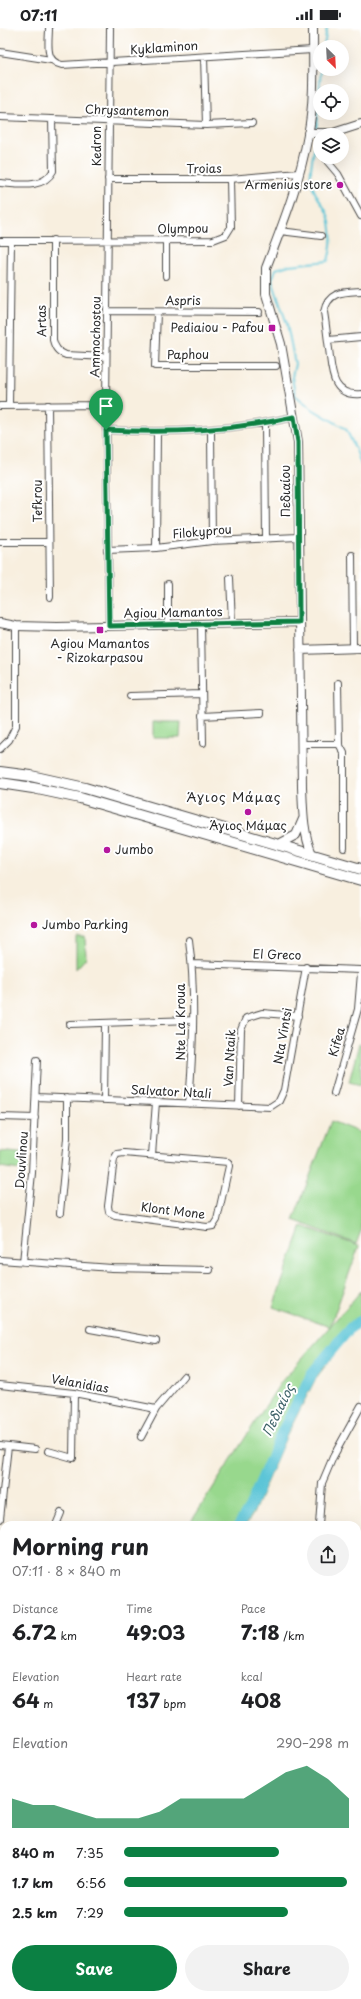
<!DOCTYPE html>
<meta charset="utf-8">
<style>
body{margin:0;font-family:"Playpen Sans",sans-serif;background:#f2f2f2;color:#202124;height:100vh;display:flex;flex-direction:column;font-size:15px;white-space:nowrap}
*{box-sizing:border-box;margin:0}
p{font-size:13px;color:#757577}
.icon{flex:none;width:22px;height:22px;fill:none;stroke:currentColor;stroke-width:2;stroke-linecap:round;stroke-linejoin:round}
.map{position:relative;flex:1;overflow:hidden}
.sheet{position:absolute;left:0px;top:1493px;width:361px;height:478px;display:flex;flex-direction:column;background:#fff;border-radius:12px 12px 0 0;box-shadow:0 4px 16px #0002}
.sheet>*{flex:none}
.needle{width:26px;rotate:156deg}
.fabs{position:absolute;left:313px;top:12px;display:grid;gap:8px}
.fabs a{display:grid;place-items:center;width:36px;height:36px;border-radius:50%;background:#fff;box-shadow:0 4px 16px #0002;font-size:20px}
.pin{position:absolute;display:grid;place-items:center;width:34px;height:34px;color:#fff;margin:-41px -17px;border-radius:50% 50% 50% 0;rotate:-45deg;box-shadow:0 0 4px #0007}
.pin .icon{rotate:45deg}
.round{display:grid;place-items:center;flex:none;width:42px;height:42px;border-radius:21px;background:#f2f2f2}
.summary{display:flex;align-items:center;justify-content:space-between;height:68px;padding:0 12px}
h1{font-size:22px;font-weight:700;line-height:30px}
.figures{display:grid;grid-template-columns:repeat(3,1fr);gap:6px;height:68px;padding:4px 12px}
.figures div{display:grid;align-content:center}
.figures b{font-size:20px;font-weight:700}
.figures small{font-size:11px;font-weight:400}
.figures p{font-size:11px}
.chart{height:112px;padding:8px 12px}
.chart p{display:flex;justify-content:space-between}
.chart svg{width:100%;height:72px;margin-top:4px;fill:#0b8043;opacity:.7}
.primary-button{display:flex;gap:8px;margin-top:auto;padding:8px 12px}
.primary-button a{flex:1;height:46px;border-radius:24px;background:#0b8043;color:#fff;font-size:16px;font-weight:700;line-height:46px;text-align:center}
.primary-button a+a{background:#f2f2f2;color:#202124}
ul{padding:0 12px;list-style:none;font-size:13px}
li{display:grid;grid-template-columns:64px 48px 1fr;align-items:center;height:30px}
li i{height:10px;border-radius:5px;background:#0b8043}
.status{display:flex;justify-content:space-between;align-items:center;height:28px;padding:0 20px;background:#fff;direction:ltr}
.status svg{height:11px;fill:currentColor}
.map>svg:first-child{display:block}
.green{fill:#98d88d;stroke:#62825c}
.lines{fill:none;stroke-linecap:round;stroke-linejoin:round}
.stream{stroke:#5cc5d7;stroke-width:2}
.river{stroke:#5cc5d7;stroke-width:11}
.minor-casing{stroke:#4a4846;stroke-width:8}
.tertiary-casing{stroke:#4a4846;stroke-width:10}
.primary-casing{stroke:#4a4846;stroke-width:12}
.minor{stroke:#fff;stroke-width:6}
.tertiary{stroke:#fff;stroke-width:8}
.primary{stroke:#fff;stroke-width:10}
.route-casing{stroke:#fff;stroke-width:8}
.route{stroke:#0b8043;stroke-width:5}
.poi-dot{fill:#b5179e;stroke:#fff;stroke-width:1.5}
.labels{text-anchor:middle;stroke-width:4;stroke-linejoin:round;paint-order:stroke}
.street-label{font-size:12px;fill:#2b2b2b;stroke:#fff}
.poi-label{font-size:12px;fill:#2b2b2b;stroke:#fff;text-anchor:end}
.neighbourhood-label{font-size:13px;letter-spacing:1px;fill:#2b2b2b;stroke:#fff}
.water-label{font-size:13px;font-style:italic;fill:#3c6167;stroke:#fff}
</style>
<div class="status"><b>07:11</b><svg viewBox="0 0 49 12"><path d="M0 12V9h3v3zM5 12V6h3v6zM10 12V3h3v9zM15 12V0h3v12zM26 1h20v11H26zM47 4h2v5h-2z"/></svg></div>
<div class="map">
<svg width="361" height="1971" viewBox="0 0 361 1971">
<rect width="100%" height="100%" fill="#fff"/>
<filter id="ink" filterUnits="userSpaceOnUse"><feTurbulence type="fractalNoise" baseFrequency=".025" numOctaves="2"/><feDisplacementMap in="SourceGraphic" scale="8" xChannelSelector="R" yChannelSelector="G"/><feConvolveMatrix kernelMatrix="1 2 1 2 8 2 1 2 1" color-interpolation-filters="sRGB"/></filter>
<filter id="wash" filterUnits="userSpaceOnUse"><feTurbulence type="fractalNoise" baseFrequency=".012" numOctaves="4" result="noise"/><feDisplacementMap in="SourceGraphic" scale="16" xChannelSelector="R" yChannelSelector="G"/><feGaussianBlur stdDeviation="0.9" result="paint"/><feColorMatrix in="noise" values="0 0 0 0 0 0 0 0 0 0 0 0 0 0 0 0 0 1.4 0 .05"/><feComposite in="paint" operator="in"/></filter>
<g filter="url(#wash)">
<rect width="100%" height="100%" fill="#f8efdf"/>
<path class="green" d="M 153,694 L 181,694 L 180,710 L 153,710 Z
M 76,909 L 85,909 L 86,930 L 76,941 Z
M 359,1015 L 361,1016 L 361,1057 L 349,1054 Z
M 331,1093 L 361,1105 L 361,1203 L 356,1216 L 293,1192 Z
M 0,1123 L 27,1126 L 27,1143 L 0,1139 Z
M 302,1198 L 359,1218 L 330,1299 L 273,1279 Z
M 361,1263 L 361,1299 L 353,1302 L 316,1350 L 286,1409 L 253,1486 L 246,1497 L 189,1497 L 281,1354 Z
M 4,1800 L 4,1874 L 0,1878 L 0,1805 Z"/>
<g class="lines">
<path class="stream" d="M 324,18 L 327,0
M 316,104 L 321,41
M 316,108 C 315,124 308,141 312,157 C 315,168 324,177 328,187 C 333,201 332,220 328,233 L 289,237 L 276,241 L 272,252 L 287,296 L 295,336 L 292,349 L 295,367 L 312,381 L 346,401 L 356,422 L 361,437"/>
<path class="river" d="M 239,1497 L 250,1479 L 283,1402 L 313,1344 L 351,1299 L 361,1293
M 0,1869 L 4,1864"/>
</g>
</g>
<g filter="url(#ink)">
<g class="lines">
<g class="minor-casing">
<path id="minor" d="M 49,0 C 49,14 44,34 62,37 L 313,22
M 0,24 L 51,32
M 204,29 L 206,97
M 0,89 L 206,97 L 252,95
M 327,133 L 338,146 L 361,188
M 108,151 L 230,151 L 299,145
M 0,155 C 17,156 43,162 53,143 L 52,91
M 280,203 L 321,208
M 53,212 L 53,312 C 55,320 58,324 66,327 L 106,329
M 0,213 L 213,212 L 226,207 L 231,199 L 230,151
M 166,213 L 166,248
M 361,263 C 344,264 328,263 324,284 C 326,296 327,308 329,321 C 332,343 331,369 361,366
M 107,283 L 259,284
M 157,284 L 155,338 L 276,338
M 328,312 L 361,309
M 48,377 L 50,569
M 0,378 L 106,377
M 9,378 L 11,213
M 265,395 L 266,511
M 106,402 C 172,405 229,403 294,389
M 211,403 L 212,513
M 0,514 L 49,514
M 156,520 L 157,404
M 107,522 L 156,520 L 212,513 L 298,509
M 352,527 L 353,620
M 230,550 L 232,595
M 168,556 L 168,597
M 201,596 L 203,715
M 109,598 L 106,377 L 110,0
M 338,655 L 339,716 L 344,725 L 344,820
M 130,668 L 202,666
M 202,688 L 261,685
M 302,716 L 339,716
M 0,721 L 9,712 L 16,698 L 16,598
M 189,912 C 196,966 193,1022 189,1076
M 192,936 L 361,942
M 70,996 L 192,992
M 334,1065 L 358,981 L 361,945
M 36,1069 L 270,1079 L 279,1073 L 284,1062 L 306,939
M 104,1072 L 105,996
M 239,1078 L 241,1002 L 246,990 L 262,985 L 298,988
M 0,1089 L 35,1090
M 124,1125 L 228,1134 L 229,1138 L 217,1192 L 213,1198 L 207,1199 L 115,1187 L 109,1184 L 108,1178 L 114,1131 L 117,1126 Z
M 152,1127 L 156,1074
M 60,1185 L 67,1110 L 67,1070
M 0,1232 L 112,1240 L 210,1242
M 23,1234 L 32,1145 L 37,1032
M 90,1301 L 156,1313
M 0,1357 L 74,1365 L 156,1381
M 141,1409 L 156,1381 L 184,1348
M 0,1417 L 35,1421
M 48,1423 L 73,1430 L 74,1365
M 0,1491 L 8,1418
M 56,1497 L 61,1485
M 319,1497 L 322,1455 L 333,1429 L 361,1378
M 0,1513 L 4,1515
M 357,1547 L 361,1548
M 357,1689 L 361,1661
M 357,1718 L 361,1724
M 357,1812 L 361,1813
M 0,1937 L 4,1932
M 50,1971 L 51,1967
M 117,1971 L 118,1967
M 225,1971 L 225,1967
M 302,1971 L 303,1967"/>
</g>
<g class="tertiary-casing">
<path id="tertiary" d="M 308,105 L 333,105 L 361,96
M 0,595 L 16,598 L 57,599 L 299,594
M 300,622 L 361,620
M 279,816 L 296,807 L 303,791
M 312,826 C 303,805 303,782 302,759 L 298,414 L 281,316 L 266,266 L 266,240 C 283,196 300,153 308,107 C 315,72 313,35 313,0"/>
</g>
<g class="primary-casing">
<path id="primary" d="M 0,744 L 31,748 L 85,760 L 361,841
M 0,755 L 33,760 L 80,770 L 361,852"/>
</g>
<use href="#minor" class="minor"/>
<use href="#tertiary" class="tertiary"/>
<use href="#primary" class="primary"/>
</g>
</g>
<g class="lines" filter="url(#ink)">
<g class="route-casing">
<path id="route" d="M 294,389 L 298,414 L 299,594 L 109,598 L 106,402 C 172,405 229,403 294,389 Z"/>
</g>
<use href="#route" class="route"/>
</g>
<g class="poi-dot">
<circle cx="340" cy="157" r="4"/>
<rect x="268" y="296" width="8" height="8" rx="2"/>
<rect x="96" y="598" width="8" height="8" rx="2"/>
<circle cx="248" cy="784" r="4"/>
<circle cx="107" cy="822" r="4"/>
<circle cx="34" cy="897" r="4"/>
</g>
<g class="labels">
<g class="street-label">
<text transform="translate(164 20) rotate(-4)" y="4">Kyklaminon</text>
<text transform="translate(127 83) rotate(2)" y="4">Chrysantemon</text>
<text transform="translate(97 118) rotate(-90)" y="4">Kedron</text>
<text transform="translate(204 141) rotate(-1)" y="4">Troias</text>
<text transform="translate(183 201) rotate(-1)" y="4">Olympou</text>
<text x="183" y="277">Aspris</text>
<text transform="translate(42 293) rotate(-91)" y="4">Artas</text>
<text transform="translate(96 309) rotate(-89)" y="4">Ammochostou</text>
<text x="188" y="331">Paphou</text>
<text transform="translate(286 463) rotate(-90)" y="4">Πεδιαίου</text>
<text transform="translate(38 473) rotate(-90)" y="4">Tefkrou</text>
<text transform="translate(202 504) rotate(-5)" y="4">Filokyprou</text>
<text transform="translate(173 585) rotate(-1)" y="4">Agiou Mamantos</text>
<text transform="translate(277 927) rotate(2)" y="4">El Greco</text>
<text transform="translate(181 994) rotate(-90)" y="4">Nte La Kroua</text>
<text transform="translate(283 1008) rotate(-80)" y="4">Nta Vintsi</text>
<text transform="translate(337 1014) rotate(-74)" y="4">Kifea</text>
<text transform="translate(230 1030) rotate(-87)" y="4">Van Ntaik</text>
<text transform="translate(171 1064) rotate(3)" y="4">Salvator Ntali</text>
<text transform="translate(22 1132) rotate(-86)" y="4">Douvlinou</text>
<text transform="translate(173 1183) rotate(7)" y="4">Klont Mone</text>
<text transform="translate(80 1356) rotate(10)" y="4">Velanidias</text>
</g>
<g class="poi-label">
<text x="332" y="161">Armenius store</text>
<text x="264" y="304">Pediaiou - Pafou</text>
<text x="100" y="620" text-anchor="middle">Agiou Mamantos<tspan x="100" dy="14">- Rizokarpasou</tspan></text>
<text x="248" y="802" text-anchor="middle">Άγιος Μάμας</text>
<text x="115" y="826" text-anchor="start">Jumbo</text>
<text x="42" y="901" text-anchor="start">Jumbo Parking</text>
</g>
<g class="neighbourhood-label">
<text x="234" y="774">Άγιος Μάμας</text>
</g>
<g class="water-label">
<text transform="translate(278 1382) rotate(-64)" y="5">Πεδιαίος</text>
</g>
</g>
</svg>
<div class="fabs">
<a><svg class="needle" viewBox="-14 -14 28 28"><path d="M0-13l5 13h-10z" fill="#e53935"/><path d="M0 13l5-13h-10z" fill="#757577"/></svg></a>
<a><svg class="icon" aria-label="locate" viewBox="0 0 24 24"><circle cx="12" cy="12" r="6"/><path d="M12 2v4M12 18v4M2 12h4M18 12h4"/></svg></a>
<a><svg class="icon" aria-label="layers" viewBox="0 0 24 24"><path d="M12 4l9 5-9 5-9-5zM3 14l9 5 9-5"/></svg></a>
</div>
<div class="pin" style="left:106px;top:402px;background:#1e9e55"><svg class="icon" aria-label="arrive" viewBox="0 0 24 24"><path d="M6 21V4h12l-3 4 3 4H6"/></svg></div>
<section class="sheet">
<div class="summary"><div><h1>Morning run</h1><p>07:11 · 8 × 840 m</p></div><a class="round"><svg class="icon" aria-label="share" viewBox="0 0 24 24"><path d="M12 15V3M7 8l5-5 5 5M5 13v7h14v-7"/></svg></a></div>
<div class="figures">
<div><p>Distance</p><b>6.72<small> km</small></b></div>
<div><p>Time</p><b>49:03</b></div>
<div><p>Pace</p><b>7:18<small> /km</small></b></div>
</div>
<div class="figures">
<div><p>Elevation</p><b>64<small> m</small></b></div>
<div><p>Heart rate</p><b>137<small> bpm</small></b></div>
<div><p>kcal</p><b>408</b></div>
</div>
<div class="chart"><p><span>Elevation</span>290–298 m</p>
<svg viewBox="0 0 160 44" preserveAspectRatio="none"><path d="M0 44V26L10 30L20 30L30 34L40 38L50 38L60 38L70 34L80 26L90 26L100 26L110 26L120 18L130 10L140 6L150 14L160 26V44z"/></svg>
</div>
<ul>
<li><b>840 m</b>7:35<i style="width:69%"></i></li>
<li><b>1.7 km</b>6:56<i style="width:99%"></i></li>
<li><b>2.5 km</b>7:29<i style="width:73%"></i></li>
</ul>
<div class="primary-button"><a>Save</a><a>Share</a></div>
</section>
</div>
